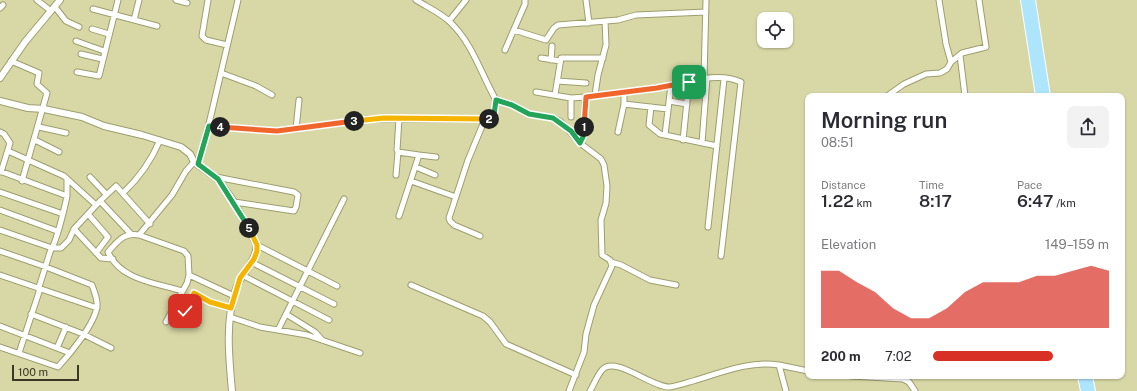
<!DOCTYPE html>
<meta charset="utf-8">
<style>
body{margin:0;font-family:"Public Sans",sans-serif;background:#f2f2f3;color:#2b2b33;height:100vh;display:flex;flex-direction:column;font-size:15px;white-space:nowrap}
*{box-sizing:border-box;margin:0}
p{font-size:13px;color:#7c7c81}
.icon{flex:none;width:22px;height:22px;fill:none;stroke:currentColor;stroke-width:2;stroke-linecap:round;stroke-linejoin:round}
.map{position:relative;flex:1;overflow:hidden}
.panel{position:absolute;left:805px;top:93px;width:320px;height:286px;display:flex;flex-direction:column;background:#fff;border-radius:8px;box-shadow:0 1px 3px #0004}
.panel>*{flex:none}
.controls{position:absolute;left:757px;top:12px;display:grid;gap:8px}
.controls a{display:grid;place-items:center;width:36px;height:36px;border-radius:8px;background:#fff;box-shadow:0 1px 3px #0004;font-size:20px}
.scale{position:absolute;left:12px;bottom:10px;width:67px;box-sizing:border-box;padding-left:4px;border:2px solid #3a3925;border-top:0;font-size:11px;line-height:14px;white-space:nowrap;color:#3a3925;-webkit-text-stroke:3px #d8d7a6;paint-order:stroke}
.pin{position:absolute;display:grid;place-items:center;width:34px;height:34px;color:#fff;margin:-17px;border-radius:8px;box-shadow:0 2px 6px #0006}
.km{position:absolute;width:20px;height:20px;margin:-10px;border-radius:50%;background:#222;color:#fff;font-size:11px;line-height:20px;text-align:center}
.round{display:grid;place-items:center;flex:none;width:42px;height:42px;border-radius:8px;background:#f2f2f3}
.headline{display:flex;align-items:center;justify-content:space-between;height:68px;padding:0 16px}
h1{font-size:22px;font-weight:600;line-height:30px}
.figures{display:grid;grid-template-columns:repeat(3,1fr);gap:6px;height:68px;padding:4px 16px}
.figures div{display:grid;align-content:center}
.figures b{font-size:17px;font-weight:600}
.figures small{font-size:11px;font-weight:400}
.figures p{font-size:11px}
.chart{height:112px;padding:8px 16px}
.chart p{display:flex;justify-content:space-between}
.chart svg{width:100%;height:72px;margin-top:4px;fill:#d93025;opacity:.7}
ul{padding:0 16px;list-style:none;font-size:13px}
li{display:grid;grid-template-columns:64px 48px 1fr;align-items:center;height:30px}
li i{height:10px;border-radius:5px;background:#d93025}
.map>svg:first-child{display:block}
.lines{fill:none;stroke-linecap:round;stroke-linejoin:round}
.minor-casing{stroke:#9e9e6e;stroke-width:7}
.tertiary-casing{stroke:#9e9e6e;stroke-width:8}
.primary-casing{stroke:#fff;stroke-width:10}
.minor{stroke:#fff;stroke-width:5}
.tertiary{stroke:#fff;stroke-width:6}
.primary{stroke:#ade5fd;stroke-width:8}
.split-1-casing{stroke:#fff;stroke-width:8}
.split-2-casing{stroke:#fff;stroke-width:8}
.split-3-casing{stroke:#fff;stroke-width:8}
.split-4-casing{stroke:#fff;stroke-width:8}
.split-5-casing{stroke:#fff;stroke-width:8}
.split-6-casing{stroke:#fff;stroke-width:8}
.split-1{stroke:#f0652b;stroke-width:5}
.split-2{stroke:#22a559;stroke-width:5}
.split-3{stroke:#f5b400;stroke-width:5}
.split-4{stroke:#f0652b;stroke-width:5}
.split-5{stroke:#22a559;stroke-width:5}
.split-6{stroke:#f5b400;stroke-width:5}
</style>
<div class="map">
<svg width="1137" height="391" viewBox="0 0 1137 391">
<rect width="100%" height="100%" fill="#d8d7a6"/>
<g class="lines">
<g class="minor-casing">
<path id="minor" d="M 37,0 L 51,11
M 176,0 L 187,3
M 208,0 L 202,36 L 206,40 L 227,45
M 416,0 C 427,7 441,13 450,22 C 473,44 481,74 496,100 L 512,105 L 529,114 L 553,118 L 561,122 L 580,143 L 601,159 L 604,165 L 607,186 L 606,203 L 601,220 L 602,255 L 610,260 L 612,266 L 594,305 L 586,334 L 584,352 L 569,391
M 586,0 L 589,23
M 939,0 L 946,44 L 951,62 L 962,53 L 986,47 L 979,0
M 55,7 L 66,21 L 79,27
M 0,8 L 3,5
M 93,9 L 157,26
M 134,20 L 139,0
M 449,21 L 466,0
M 92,29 L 109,34
M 514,30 L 546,40 L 554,28 L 558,25 L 618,20 L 636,15 L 706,12
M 76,41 L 104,51
M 505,50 L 525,4 L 525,0
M 81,54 L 102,59
M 960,55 L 965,96
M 541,58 L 560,61
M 551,60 L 552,46
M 11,61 L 39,73 L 37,84 L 47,93 L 22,181
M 77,72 L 99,76 L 118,0
M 221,73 L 256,86 L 272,95
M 704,79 L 706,0
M 557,81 L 586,83
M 536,92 L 571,98 L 585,97
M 555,95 L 561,58 L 603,58
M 595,95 L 598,75 L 606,45 L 605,21
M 887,96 L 904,84 L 926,74 L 940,73 L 947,69 L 951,62
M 669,101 L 687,104
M 624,104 L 668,109
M 651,107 L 649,125 L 660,134 L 717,146
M 571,117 L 571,98
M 399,119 L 397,150 L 398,152 L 419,155 L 399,216
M 209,126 L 277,131 L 368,119 L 485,119 L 494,115 L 496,100
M 39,127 L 66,133
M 296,129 L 299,100
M 0,132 L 4,134 L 10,143 L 1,172
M 618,132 L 624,104 L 624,92
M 665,135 L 671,85
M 35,140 L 59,152
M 683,140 L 689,82
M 580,143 L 584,134 L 585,97 C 609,93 632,92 656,88 C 682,85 715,70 741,82 L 721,256
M 702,143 L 707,78
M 8,151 L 64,176 L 96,205
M 419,155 L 436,157
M 198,164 L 208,128 L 238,0
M 416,167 L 435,175
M 0,171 L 67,196 C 65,206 56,244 51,249 L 39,287 L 39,292 L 19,353
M 396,175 L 398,152
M 90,177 L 106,194
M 216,177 L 294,192 L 298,195 L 296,207 L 294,211 L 234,202
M 67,179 L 67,196
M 411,181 L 456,197
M 0,192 L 63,214
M 123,193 C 138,179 152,159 160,140
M 0,210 L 57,231
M 88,214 L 108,237 L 96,253
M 708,227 L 724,79
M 74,229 L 101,258 L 113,259
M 0,230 L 52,248 L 61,248 L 69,240 L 74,229 L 100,201
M 131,234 L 100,201 L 116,186 L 150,224
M 139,235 L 184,251 L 188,256 L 189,275 L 187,283 L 166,322
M 480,236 L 454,225 L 450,221 L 449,218 L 468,160 L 485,119
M 257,245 L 337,286
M 0,251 L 46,267 L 92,285 C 94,291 98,300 97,306 C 95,324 70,354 58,367 L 0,347
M 251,262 L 334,304
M 611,262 L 621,265 L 650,280 L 676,285
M 0,275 L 97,308
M 189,275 L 234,296
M 242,275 L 329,320
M 411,285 L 483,316 L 490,322 L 506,344 L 576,375
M 182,291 C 156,283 120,280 108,252 C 118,241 124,232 139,235 L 172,195 L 186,171 L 194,162
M 31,314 L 83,334 L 111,348
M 286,314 L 315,332 L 322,340
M 230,317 L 260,327 L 307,335 L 360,353
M 182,320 L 194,293 L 210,302 L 231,308
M 0,326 L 70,353
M 278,330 L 344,199
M 57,348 L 66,327
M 779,365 L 808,371
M 851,376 L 903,379 L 909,382 L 915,391
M 590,391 C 594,384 597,376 602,370 C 615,355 652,388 670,387 C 677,386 686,383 693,381 C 720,373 751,360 779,365 L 786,391"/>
</g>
<g class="tertiary-casing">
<path id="tertiary" d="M 0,78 L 25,42 L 60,0
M 0,101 L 28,108 L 44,109 L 82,117 L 104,126 L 142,135 L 181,147 L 190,154 L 194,162 L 218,179 L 234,202 L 257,245 C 256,262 241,273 236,289 C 225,320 229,358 232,391"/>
</g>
<g class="primary-casing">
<path id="primary" d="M 1025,0 L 1040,96
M 1031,0 L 1046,96
M 1082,376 L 1085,391
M 1088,376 L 1091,391"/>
</g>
<use href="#minor" class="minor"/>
<use href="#tertiary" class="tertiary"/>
<use href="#primary" class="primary"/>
</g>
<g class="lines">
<g class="split-1-casing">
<path id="split-1" d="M 584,127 L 586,97 L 657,88 L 689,82"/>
</g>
<g class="split-2-casing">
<path id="split-2" d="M 489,119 L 494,115 L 496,100 L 512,105 L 529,114 L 553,118 L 571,131 L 580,143 L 583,137 L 584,127"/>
</g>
<g class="split-3-casing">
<path id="split-3" d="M 354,121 L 384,118 L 489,119"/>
</g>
<g class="split-4-casing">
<path id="split-4" d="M 220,127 L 277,131 L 354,121"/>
</g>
<g class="split-5-casing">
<path id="split-5" d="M 220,127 L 209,126 L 198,164 L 218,179 L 249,228"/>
</g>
<g class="split-6-casing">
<path id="split-6" d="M 185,311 L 194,293 L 210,302 L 231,308 L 240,278 L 254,259 L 257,251 L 257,245 L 249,228"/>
</g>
<use href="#split-1" class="split-1"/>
<use href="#split-2" class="split-2"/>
<use href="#split-3" class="split-3"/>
<use href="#split-4" class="split-4"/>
<use href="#split-5" class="split-5"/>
<use href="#split-6" class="split-6"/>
</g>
</svg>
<div class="controls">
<a><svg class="icon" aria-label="locate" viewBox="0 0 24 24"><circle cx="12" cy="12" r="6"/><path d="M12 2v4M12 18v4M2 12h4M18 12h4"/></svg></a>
</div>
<div class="scale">100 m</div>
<div class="pin" style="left:689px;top:82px;background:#1e9e55"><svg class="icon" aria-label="arrive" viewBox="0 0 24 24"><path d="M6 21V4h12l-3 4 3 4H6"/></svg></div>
<div class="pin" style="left:185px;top:311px;background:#d93025"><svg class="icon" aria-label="check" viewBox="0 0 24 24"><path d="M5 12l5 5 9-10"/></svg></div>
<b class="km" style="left:584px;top:127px">1</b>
<b class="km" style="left:489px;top:119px">2</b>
<b class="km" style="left:354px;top:121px">3</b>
<b class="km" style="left:220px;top:127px">4</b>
<b class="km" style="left:249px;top:228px">5</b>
<section class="panel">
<div class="headline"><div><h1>Morning run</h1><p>08:51</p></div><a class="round"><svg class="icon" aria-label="share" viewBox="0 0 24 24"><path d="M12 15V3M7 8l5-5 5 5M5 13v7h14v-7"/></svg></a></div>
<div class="figures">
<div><p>Distance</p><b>1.22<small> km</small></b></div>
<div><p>Time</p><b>8:17</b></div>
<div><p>Pace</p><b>6:47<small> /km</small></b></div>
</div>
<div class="chart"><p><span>Elevation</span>149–159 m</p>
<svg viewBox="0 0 160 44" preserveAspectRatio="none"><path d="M0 44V9L10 9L20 16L30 22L40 32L50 38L60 38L70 32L80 22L90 16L100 16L110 16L120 12L130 12L140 9L150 6L160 9V44z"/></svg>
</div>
<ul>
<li><b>200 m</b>7:02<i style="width:68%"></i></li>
</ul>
</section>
</div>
